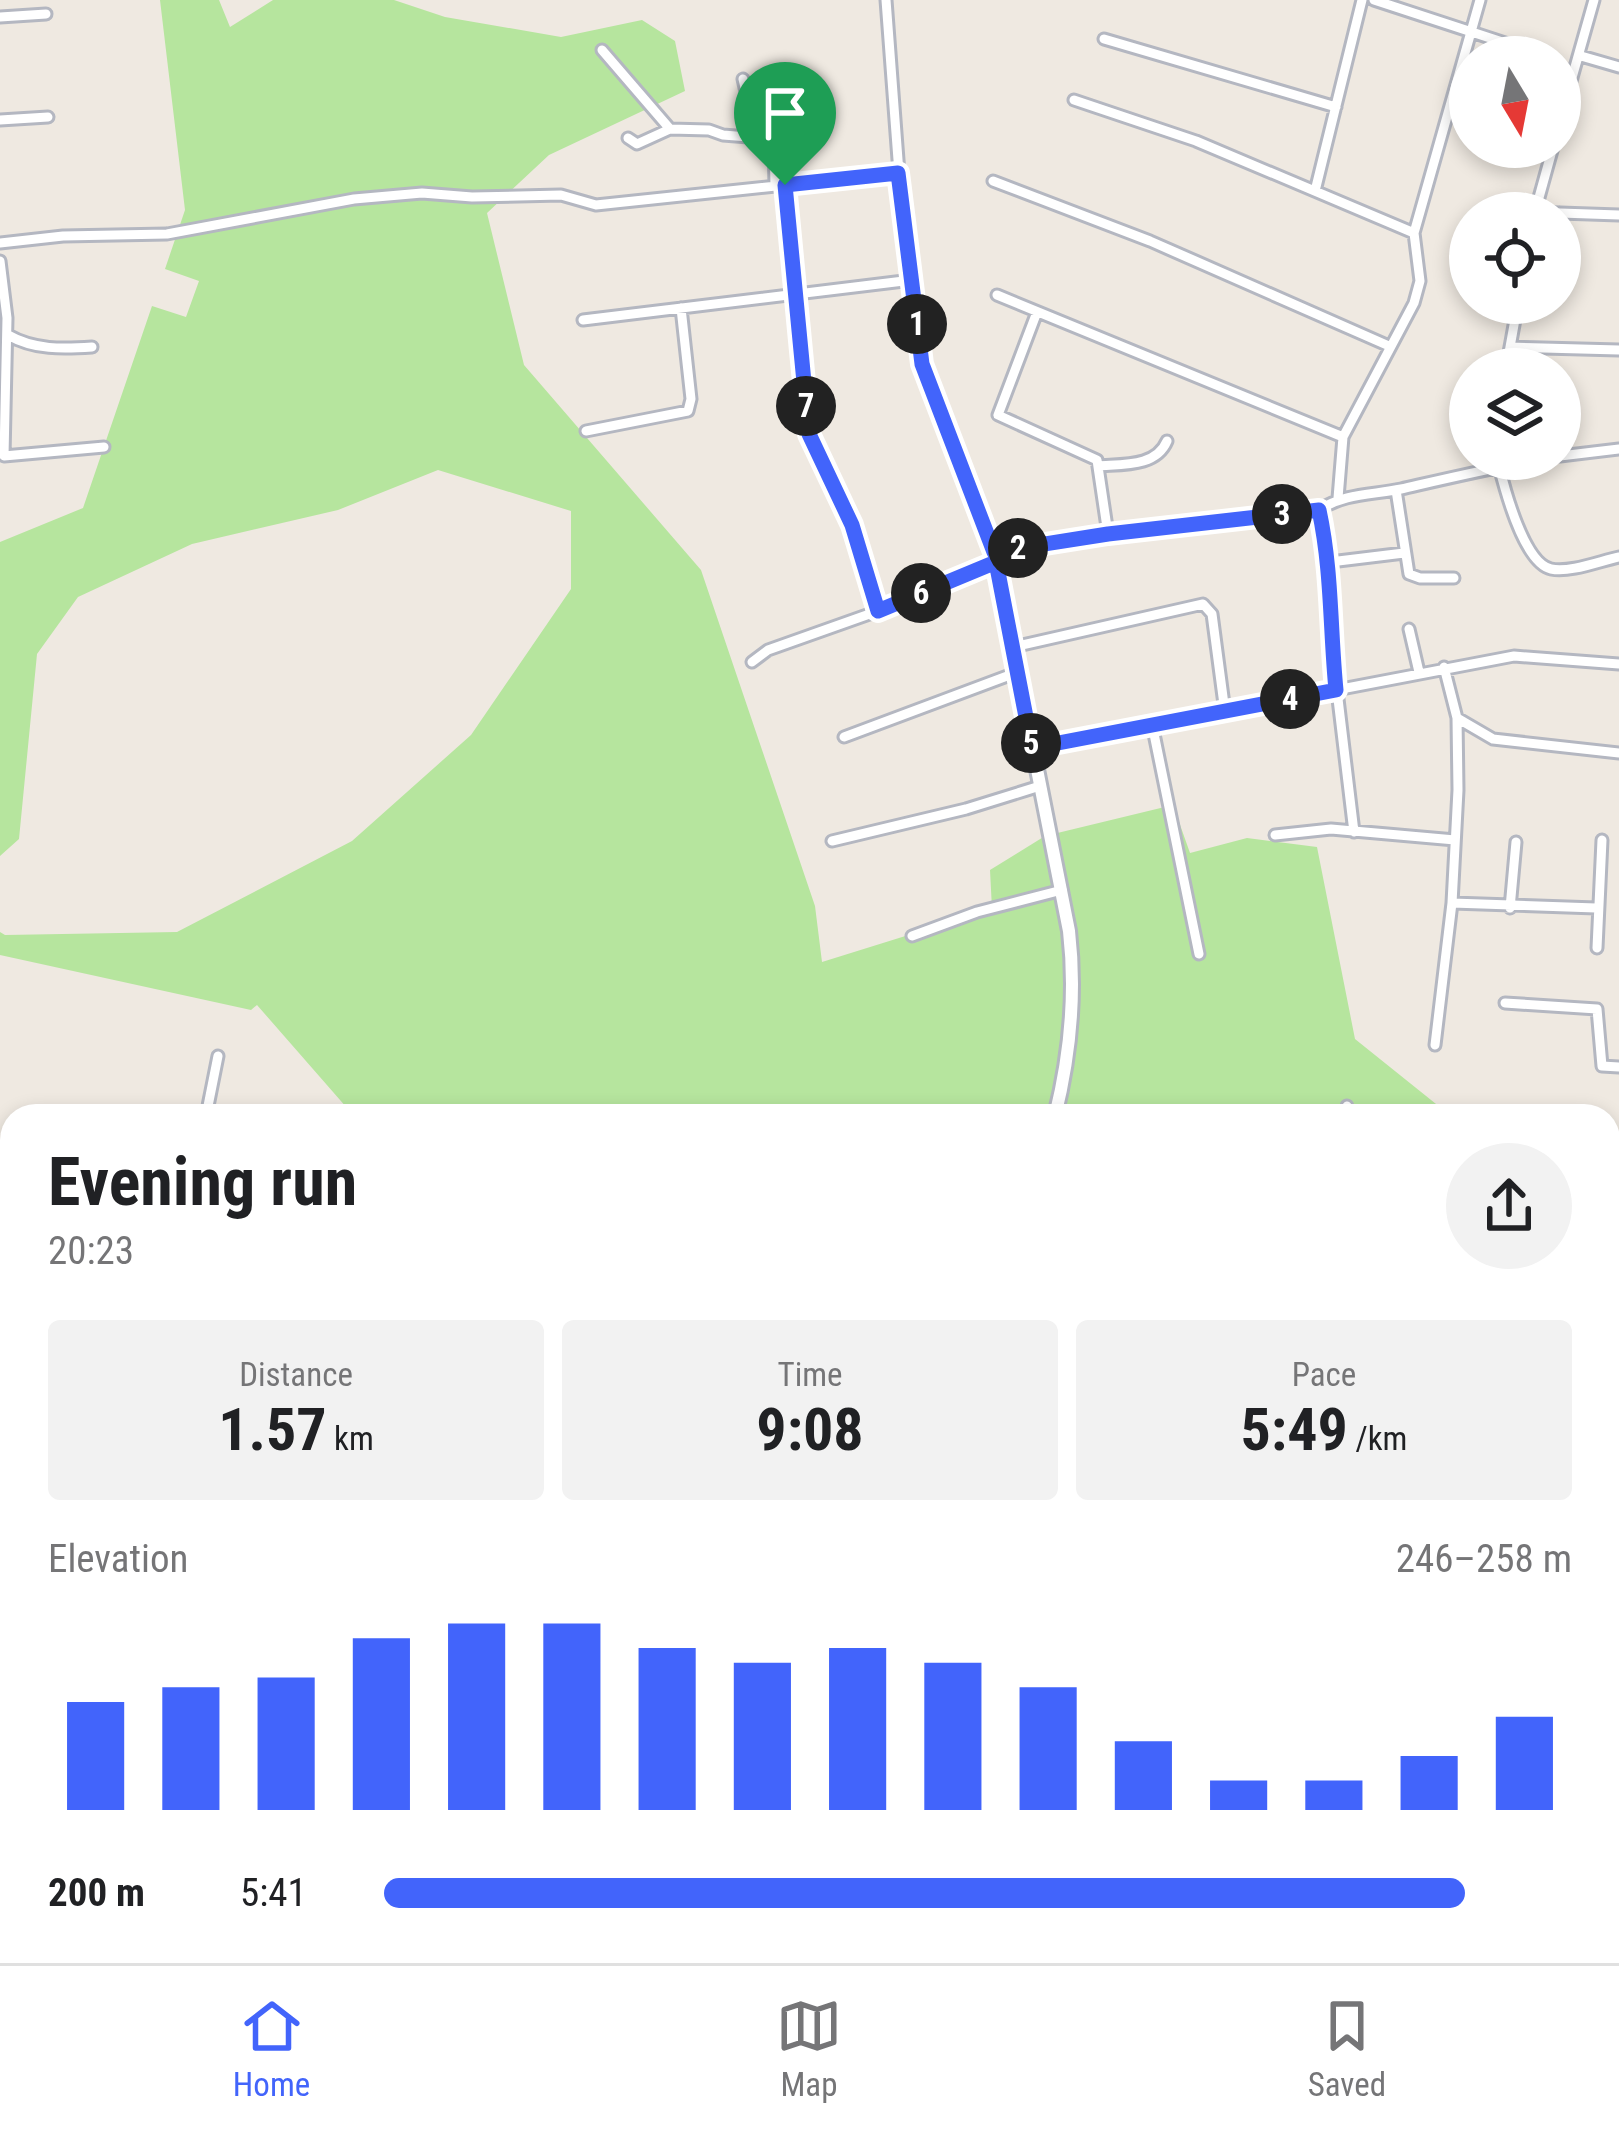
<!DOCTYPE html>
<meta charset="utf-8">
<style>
body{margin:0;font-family:"Roboto Condensed",sans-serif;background:#f2f2f2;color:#202124;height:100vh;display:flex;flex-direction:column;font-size:45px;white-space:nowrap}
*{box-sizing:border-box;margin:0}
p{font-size:39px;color:#757577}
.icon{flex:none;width:66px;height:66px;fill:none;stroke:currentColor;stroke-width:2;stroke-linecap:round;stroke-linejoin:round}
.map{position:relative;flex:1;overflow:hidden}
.side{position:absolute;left:0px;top:1104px;width:1620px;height:861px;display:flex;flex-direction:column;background:#fff;border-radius:36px 36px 0 0;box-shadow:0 6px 18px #0003}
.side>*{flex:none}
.needle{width:78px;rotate:170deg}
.buttons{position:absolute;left:1449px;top:36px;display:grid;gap:24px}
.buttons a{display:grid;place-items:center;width:132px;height:132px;border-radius:50%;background:#fff;box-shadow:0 6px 18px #0003;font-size:60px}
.pin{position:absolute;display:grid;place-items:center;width:102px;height:102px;color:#fff;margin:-123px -51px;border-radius:50% 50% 50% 0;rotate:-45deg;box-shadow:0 0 12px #0007}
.pin .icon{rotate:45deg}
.km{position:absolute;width:60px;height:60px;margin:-30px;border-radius:50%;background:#222;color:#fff;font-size:33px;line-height:60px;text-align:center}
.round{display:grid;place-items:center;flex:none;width:126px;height:126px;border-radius:63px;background:#f2f2f2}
.headline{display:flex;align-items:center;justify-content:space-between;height:204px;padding:0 48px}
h1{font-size:66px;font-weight:700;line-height:90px}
.stats{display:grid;grid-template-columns:repeat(3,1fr);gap:18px;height:204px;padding:12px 48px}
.stats div{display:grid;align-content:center;border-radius:12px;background:#f2f2f2;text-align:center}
.stats b{font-size:60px;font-weight:700}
.stats small{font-size:33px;font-weight:400}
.stats p{font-size:33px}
.chart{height:336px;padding:24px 48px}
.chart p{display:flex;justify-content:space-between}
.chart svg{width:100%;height:216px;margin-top:12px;stroke:#4264fb;stroke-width:6}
ul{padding:0 48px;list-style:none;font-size:39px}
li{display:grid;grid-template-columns:192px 144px 1fr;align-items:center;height:90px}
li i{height:30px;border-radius:15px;background:#4264fb}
.menu{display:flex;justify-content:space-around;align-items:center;height:168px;border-top:3px solid #e0e0e0;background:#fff;font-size:33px;color:#757577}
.menu a{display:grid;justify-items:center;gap:6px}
.menu .on{color:#4264fb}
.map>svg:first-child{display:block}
.green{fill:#b6e59e}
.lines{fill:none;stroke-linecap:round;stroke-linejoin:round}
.minor-casing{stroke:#b4b7c1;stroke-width:15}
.tertiary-casing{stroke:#b4b7c1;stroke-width:18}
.minor{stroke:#fff;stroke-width:9}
.tertiary{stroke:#fff;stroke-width:12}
.route-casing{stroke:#fff;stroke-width:24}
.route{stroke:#4264fb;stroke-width:15}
</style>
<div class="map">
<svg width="1619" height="1963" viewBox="0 0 1619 1963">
<rect width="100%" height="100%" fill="#efe9e1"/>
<path class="green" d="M 160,0 L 219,0 L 230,27 L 273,0 L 394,0 L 445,17 L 561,37 L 642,20 L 675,41 L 685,91 L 549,155 L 487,213 L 524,365 L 701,570 L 815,906 L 822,962 L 992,909 L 990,870 L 1045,836 L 1173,805 L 1190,853 L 1247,838 L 1317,847 L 1355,1039 L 1451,1116 L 354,1116 L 257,1005 L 251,1010 L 0,955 L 0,932 L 5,935 L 177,932 L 352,841 L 471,735 L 571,589 L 571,511 L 438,470 L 338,510 L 192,544 L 78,597 L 37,654 L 19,839 L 0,856 L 0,542 L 83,508 L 152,306 L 186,317 L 199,281 L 165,269 L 185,210 Z
M 1608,1312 L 1619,1358 L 1619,1570 L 1608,1585 Z
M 649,1953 L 1345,1953 L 1348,1963 L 600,1963 Z"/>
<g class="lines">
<g class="minor-casing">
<path id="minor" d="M 1374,0 L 1548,57
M 0,17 L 46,14
M 1104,39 L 1336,107
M 602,50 L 670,129 L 709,130 L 723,135 L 774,139 L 775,186
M 1581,56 L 1619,67
M 743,79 L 746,92 L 772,97 L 776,103 L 774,139
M 1074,100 L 1196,141 L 1414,233
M 0,120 L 48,117
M 1560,120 L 1594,0
M 628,138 L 637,144 L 670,129
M 1553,147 L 1535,212 L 1559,213
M 993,181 L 1150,241 L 1389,346
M 785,185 L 809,434 L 852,525 L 878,611
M 1315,191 L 1362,0
M 1560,213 L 1619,215
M 0,243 L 63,236 L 167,234 L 354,199 L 422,193 L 472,197 L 561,195 L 596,205 L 899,173
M 0,261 L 7,318 L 4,456 L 104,447
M 997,295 L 1343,437
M 1037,312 L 998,415 L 1097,460 L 1108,534
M 583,320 L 912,280 L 899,173 L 886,0
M 8,335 C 34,350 63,349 92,347
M 1510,347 L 1619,350
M 1506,369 L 1518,303
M 586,431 L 688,411 L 691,399 L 681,308
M 1560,456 L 1619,449
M 1098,466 C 1123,464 1156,467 1167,441
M 1499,466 C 1505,490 1524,563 1551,569 C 1570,573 1600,561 1619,557
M 1396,490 L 1409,574 L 1420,578 L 1454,578
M 1338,498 L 1343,437 L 1414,303 L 1420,281 L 1414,233 L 1480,0
M 1319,510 L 1330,562 L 1329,624 L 1354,832
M 994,552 L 1108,534 L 1319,510 C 1345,493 1372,495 1401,489 C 1449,478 1495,467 1543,459
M 1330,562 L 1404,553
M 1409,629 L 1419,672
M 1013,647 L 1203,604 L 1212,614 L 1225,712
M 752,662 L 768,650 L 878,611 L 996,562
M 1457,718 L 1493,739 L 1619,753
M 1152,724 L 1199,954
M 844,737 L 1018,672
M 1032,748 L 1514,656 L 1619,664
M 1275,835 L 1331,829 L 1455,840
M 832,841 L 966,809 L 1040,786
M 1452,903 L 1596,908
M 1510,908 L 1516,842
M 912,936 L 977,912 L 1062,890
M 1597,948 L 1602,840
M 1505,1003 L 1597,1009 L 1602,1066 L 1619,1067
M 1435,1045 L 1452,903 L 1458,790 L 1457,718 L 1444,667
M 1347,1106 L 1348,1116
M 206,1116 L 218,1056
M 0,1331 L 12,1331
M 1608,1405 L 1619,1411
M 0,1442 L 12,1442
M 8,1800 L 9,1699
M 117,1963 L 117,1953
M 456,1963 L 465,1953"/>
</g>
<g class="tertiary-casing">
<path id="tertiary" d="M 912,280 L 922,364 L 994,552 L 1069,931 C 1076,992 1070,1056 1055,1116
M 0,1567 L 12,1567"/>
</g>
<use href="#minor" class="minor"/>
<use href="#tertiary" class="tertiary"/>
</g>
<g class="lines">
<g class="route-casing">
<path id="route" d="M 898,173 L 922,364 L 994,552 L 1108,534 L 1319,510 C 1332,570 1330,629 1336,690 L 1032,748 L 996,562 L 878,611 L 852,525 L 809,434 L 785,185 Z"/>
</g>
<use href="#route" class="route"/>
</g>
</svg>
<div class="buttons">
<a><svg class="needle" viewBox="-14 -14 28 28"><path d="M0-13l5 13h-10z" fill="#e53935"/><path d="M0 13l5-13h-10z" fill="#757577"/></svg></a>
<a><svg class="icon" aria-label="locate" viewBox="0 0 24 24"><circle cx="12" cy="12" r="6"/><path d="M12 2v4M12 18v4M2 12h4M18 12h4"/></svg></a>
<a><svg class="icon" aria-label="layers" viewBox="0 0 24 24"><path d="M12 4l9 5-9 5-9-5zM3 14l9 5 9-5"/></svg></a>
</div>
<div class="pin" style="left:785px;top:185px;background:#1e9e55"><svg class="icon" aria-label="arrive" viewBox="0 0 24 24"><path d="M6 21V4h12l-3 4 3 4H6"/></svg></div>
<b class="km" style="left:917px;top:324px">1</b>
<b class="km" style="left:1018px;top:548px">2</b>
<b class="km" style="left:1282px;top:514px">3</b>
<b class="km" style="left:1290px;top:699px">4</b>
<b class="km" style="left:1031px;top:743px">5</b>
<b class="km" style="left:921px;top:593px">6</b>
<b class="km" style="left:806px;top:406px">7</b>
<section class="side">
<div class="headline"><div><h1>Evening run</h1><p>20:23</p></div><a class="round"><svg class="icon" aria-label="share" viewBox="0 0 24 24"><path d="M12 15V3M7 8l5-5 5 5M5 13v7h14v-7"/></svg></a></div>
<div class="stats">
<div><p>Distance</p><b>1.57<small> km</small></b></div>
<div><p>Time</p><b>9:08</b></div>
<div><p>Pace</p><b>5:49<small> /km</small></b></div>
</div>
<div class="chart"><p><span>Elevation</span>246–258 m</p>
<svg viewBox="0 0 160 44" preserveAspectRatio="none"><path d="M5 44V22M15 44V19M25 44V17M35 44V9M45 44V6M55 44V6M65 44V11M75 44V14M85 44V11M95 44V14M105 44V19M115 44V30M125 44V38M135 44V38M145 44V33M155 44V25"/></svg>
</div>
<ul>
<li><b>200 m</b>5:41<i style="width:91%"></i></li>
</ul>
</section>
</div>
<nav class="menu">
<a class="on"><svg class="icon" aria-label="home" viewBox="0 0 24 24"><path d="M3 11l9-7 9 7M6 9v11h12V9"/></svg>Home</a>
<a><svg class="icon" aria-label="map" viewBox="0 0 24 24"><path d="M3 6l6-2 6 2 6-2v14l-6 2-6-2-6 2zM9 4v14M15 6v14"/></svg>Map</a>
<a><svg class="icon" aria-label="saved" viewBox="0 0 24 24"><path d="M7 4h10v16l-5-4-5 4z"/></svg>Saved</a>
</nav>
